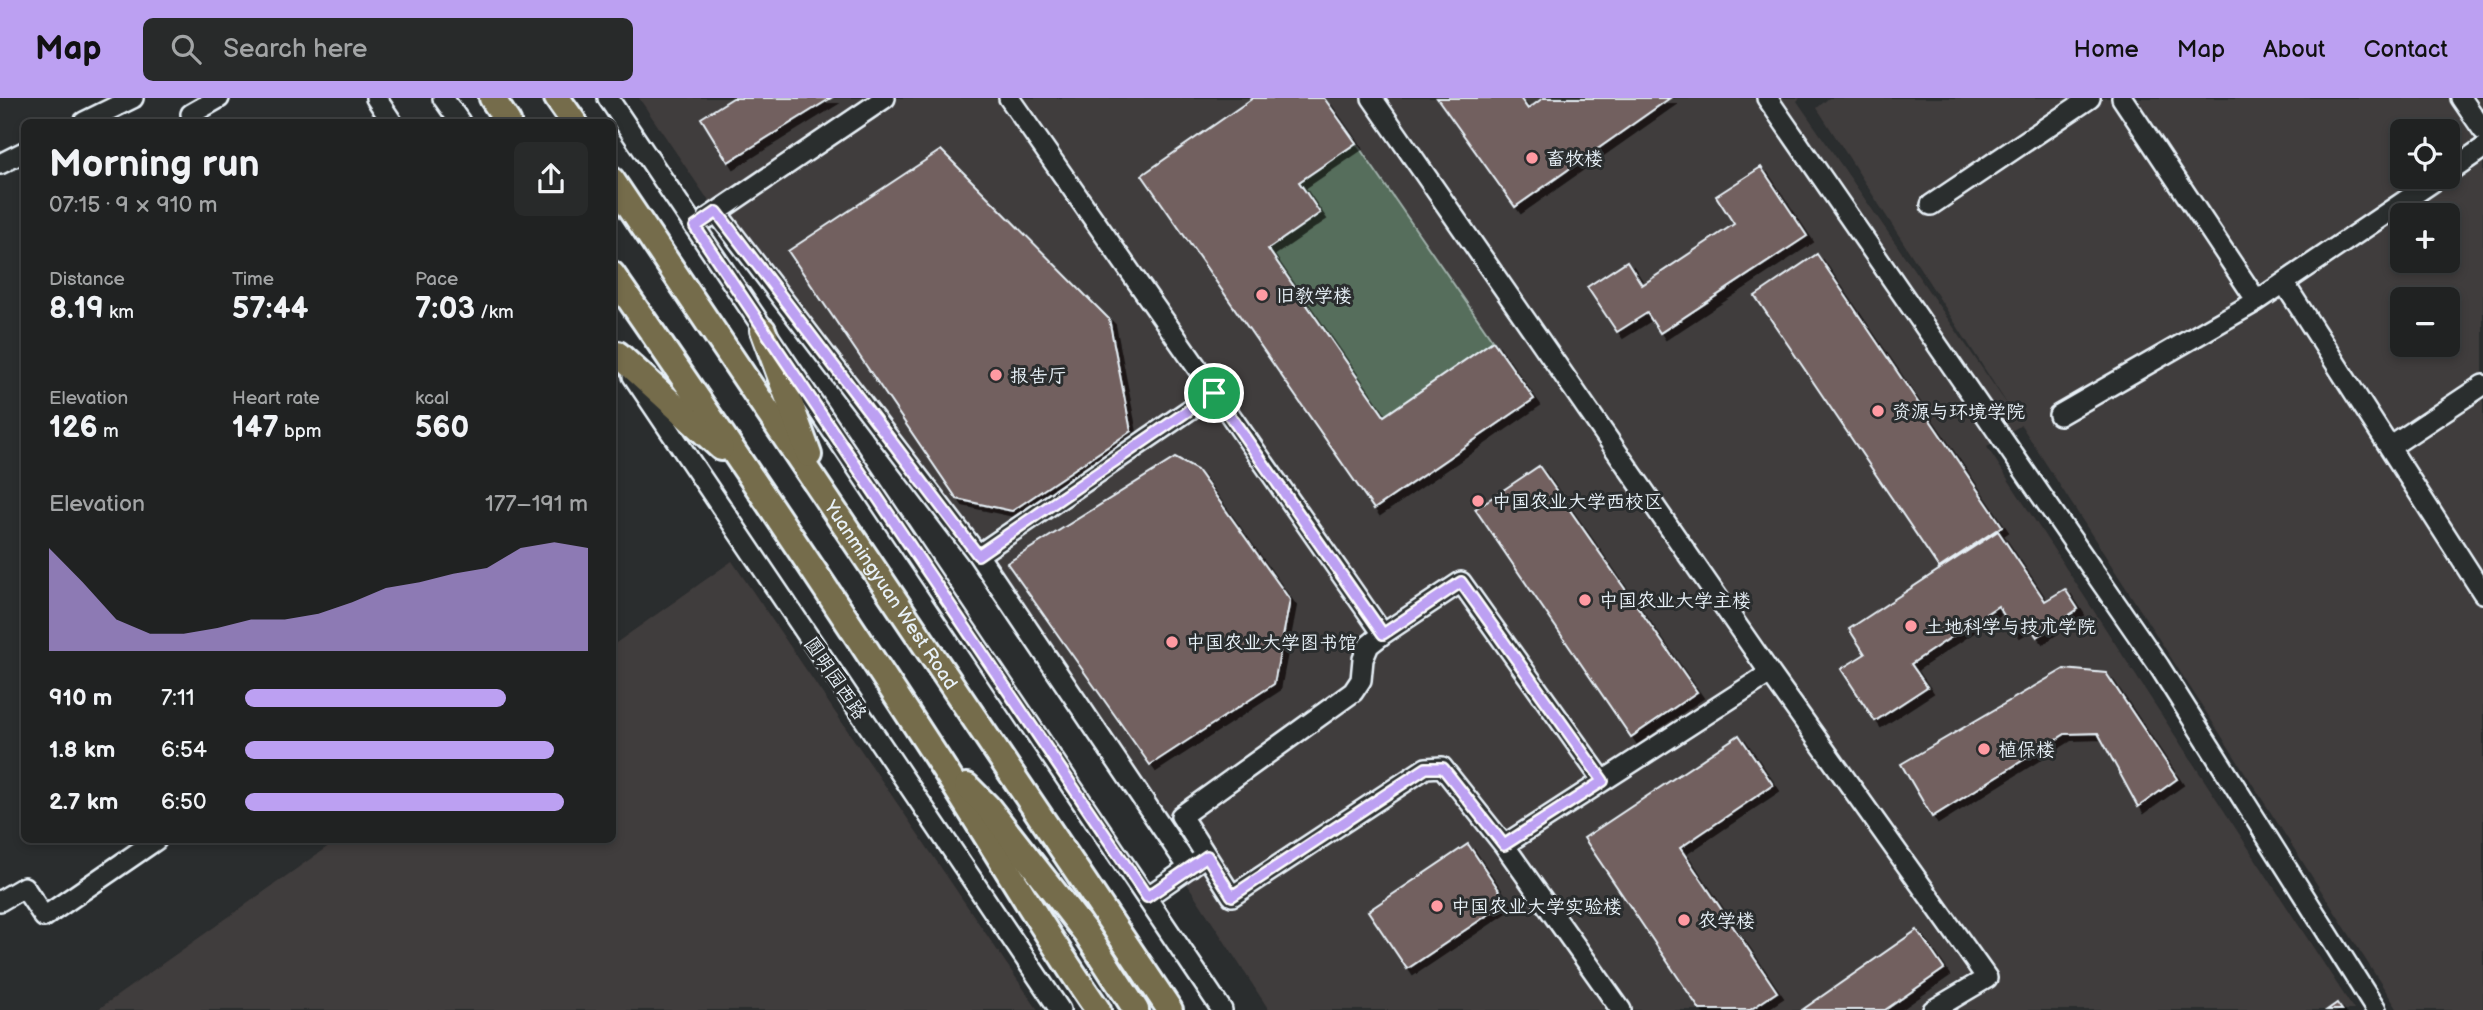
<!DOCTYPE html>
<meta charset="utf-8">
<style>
body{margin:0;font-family:"Balsamiq Sans","LXGW WenKai TC",sans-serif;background:#282a2a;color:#f1f3f6;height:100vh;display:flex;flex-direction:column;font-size:26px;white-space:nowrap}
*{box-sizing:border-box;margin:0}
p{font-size:23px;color:#a2a4a5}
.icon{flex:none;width:38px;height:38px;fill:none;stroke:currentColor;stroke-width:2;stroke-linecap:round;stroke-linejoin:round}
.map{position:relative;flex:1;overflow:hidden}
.drawer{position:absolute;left:21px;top:21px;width:595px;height:724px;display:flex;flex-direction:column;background:#202222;border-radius:10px;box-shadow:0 4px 10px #0003,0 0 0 2px #3d3f40}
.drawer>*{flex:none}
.fabs{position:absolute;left:2390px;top:21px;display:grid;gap:14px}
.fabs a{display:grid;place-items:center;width:70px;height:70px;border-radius:10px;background:#202222;box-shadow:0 4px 10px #0003,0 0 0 2px #3d3f40;font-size:35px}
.pin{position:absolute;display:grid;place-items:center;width:60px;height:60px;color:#fff;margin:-30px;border:4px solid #fff;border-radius:50%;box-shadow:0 2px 7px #0007}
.round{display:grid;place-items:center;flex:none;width:74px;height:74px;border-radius:10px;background:#282a2a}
.summary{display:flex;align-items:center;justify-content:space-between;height:119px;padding:0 28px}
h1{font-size:38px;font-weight:700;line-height:52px}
.figures{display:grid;grid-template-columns:repeat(3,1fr);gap:10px;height:119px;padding:7px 28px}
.figures div{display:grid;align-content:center}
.figures b{font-size:30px;font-weight:700}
.figures small{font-size:19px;font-weight:400}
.figures p{font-size:19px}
.chart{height:196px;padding:14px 28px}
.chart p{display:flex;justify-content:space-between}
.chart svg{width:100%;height:126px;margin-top:7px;fill:#bca0f2;opacity:.7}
ul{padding:0 28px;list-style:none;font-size:23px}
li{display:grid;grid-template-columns:112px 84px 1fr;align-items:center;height:52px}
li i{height:18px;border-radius:9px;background:#bca0f2}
header{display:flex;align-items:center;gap:42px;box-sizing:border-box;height:98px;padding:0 35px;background:#bca0f2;color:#111}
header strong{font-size:33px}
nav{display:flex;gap:38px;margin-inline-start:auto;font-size:24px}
.search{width:490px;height:63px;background:#282a2a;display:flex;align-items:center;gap:18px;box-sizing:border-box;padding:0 24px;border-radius:10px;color:#a2a4a5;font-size:26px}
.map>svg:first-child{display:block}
.built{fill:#403c3c;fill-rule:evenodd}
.green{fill:#566e5b;stroke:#9fb0aa;stroke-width:2}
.building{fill:#72605e;stroke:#e8f1f8;stroke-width:2;filter:url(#shadow)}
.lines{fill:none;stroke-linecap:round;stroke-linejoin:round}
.minor-casing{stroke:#e8f1f8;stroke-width:24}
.major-casing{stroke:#e8f1f8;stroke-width:30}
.minor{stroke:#2a2d2e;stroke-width:19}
.major{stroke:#746c4b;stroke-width:24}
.route-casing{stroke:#fff;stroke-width:14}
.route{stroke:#bca0f2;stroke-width:9}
.poi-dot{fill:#ff9aa2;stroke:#2a2d2e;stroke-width:2.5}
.labels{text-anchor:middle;stroke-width:6;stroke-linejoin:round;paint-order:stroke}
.poi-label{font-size:19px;fill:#e8f1f8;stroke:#2a2d2e;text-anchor:start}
.street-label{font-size:19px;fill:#e8f1f8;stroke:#2a2d2e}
</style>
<header>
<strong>Map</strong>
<div class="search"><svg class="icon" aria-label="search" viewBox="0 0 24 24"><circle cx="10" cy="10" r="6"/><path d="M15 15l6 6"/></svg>Search here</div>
<nav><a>Home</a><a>Map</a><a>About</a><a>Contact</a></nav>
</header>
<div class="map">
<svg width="2483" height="912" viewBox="0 0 2483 912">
<defs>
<filter id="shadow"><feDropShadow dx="6" dy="6" stdDeviation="0" flood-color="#0009"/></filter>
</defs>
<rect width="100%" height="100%" fill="#2a2d2e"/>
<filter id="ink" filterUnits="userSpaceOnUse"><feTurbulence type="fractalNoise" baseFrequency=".0143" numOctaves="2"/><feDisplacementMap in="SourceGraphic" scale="14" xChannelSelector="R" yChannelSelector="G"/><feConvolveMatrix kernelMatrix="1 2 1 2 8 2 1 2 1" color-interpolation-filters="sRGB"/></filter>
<g filter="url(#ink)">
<path class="built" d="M 639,0 L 1800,0 L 1797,3 L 2011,312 L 1817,10 L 1829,0 L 2483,0 L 2483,912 L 2398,912 L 2021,327 L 1987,349 L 2354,912 L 1269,912 L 975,459 L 717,115 ZM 2403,33 L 2448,33 L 2448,79 L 2403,79 ZM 2403,117 L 2448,117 L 2448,163 L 2403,163 ZM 2403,201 L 2448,201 L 2448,247 L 2403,247 Z
M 732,463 L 1038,912 L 97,912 L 337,742 L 612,742 L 613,547 Z"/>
<path class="green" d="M 1356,45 L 1493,243 L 1384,318 L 1268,151 L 1320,115 L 1299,84 Z"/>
<path class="building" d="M 733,0 L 831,0 L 728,64 L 701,20 Z
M 1253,0 L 1324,0 L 1356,45 L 1299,84 L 1320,115 L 1268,151 L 1384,318 L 1493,243 L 1534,301 L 1374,411 L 1142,77 Z
M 1437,0 L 1520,0 L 1528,11 L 1543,0 L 1670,0 L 1515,109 Z
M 941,52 L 1109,221 L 1131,333 L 1012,413 L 957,401 L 788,153 Z
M 1761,69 L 1807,138 L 1660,235 L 1647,215 L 1617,234 L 1587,189 L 1627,163 L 1642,187 L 1734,126 L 1716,98 Z
M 1817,156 L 2002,428 L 1939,470 L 1755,198 Z
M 1175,360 L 1197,372 L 1290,502 L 1274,586 L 1150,667 L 1007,465 Z
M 1539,368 L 1697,594 L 1631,639 L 1475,411 Z
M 1998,433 L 2045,503 L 2065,491 L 2078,511 L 2037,539 L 2027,525 L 2014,533 L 1998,508 L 1911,566 L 1927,589 L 1875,623 L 1841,571 L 1865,556 L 1849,531 Z
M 2064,571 L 2106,575 L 2177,681 L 2138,709 L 2098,635 L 2065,636 L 1932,719 L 1901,666 Z
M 1739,637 L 1773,687 L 1680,750 L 1777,894 L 1750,912 L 1700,912 L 1584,740 Z
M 1468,746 L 1507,804 L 1407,871 L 1368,813 Z
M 1917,832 L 1944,871 L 1885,912 L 1802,912 Z
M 2337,905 L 2342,912 L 2327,912 Z"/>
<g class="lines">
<g class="minor-casing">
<path id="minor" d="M 376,0 L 392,24
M 443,0 L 460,24
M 608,0 L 1222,912
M 1009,0 L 1383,536
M 1372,0 L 1770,575
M 1767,0 L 2159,568 L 2376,912
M 2122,0 L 2257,203
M 2461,0 L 2483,32
M 191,16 L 219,0
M 84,24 L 133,0
M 0,66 L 24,54
M 2448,74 L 2483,50
M 1931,107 L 2090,0
M 717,115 L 978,457 L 1189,770
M 708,120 L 885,0
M 2284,185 L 2483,495
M 633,278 L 1060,912
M 2059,317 L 2257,203 L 2440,79
M 2390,349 L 2483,287
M 978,457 L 1214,295
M 1603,683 L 1461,484 L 1383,536 L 1369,547 L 1363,561 L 1361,582 L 1353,594 L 1181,718 L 1232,798 L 1426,670 L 1442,669 L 1504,747 L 1770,575 L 1987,880 L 1933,912
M 1504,747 L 1621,912
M 1147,799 L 1200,762
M 0,803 L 24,789 L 44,819 L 156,742"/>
</g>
<g class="major-casing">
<g id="major">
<path d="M 492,0 L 508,24"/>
<path d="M 557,0 L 574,24"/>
<path id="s1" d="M 612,82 C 799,359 985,635 1170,912"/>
<path d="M 612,176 C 722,335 830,495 935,657 C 990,741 1040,829 1098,912"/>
<path d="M 763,232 L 809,357"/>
<path d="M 618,256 L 721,350"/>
<path d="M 967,688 L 987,708 L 1086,835 L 1136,912"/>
</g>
</g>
<use href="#minor" class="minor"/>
<use href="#major" class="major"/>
</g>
</g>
<g class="lines" filter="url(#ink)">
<g class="route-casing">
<path id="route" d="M 717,114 L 978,457 L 1214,295 L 1383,536 L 1461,484 L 1603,683 L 1504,747 L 1443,670 L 1426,670 L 1232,798 L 1207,758 L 1147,799 L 695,129 Z"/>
</g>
<use href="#route" class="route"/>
</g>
<g class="poi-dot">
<circle cx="1532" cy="60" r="7"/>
<circle cx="1262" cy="197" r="7"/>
<circle cx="996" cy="277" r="7"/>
<circle cx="1878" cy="313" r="7"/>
<circle cx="1478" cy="403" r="7"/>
<circle cx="1585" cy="502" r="7"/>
<circle cx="1911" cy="528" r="7"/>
<circle cx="1172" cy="544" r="7"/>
<circle cx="1984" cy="651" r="7"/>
<circle cx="1437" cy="808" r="7"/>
<circle cx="1684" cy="822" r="7"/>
</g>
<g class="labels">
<g class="poi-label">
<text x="1546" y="67">畜牧楼</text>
<text x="1276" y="204">旧教学楼</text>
<text x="1010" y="284">报告厅</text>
<text x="1892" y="320">资源与环境学院</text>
<text x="1492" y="410">中国农业大学西校区</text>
<text x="1599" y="509">中国农业大学主楼</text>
<text x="1925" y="535">土地科学与技术学院</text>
<text x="1186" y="551">中国农业大学图书馆</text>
<text x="1998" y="658">植保楼</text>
<text x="1451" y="815">中国农业大学实验楼</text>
<text x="1698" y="829">农学楼</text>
</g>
<g class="street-label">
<text dy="7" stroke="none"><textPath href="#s1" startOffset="500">Yuanmingyuan West Road</textPath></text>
<text transform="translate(836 580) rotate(56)" y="7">圆明园西路</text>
</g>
</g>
</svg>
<div class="fabs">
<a><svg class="icon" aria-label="locate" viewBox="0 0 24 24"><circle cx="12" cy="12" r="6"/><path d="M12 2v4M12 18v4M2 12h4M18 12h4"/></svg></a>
<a>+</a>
<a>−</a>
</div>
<div class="pin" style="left:1214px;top:295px;background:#1e9e55"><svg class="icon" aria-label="arrive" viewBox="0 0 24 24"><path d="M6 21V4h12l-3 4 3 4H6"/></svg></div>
<section class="drawer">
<div class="summary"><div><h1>Morning run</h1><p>07:15 · 9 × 910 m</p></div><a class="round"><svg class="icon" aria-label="share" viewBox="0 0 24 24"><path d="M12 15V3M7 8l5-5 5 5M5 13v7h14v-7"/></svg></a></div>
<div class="figures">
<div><p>Distance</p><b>8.19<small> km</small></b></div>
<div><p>Time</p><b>57:44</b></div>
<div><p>Pace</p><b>7:03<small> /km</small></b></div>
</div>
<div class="figures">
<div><p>Elevation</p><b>126<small> m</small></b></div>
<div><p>Heart rate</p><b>147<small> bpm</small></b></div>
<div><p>kcal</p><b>560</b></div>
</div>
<div class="chart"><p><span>Elevation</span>177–191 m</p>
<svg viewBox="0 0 160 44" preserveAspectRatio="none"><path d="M0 44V8L10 20L20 33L30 38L40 38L50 36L60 33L70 33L80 31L90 27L100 22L110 20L120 17L130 15L140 8L150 6L160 8V44z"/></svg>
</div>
<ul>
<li><b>910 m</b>7:11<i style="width:76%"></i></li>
<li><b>1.8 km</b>6:54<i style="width:90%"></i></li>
<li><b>2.7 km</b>6:50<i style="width:93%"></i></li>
</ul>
</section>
</div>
